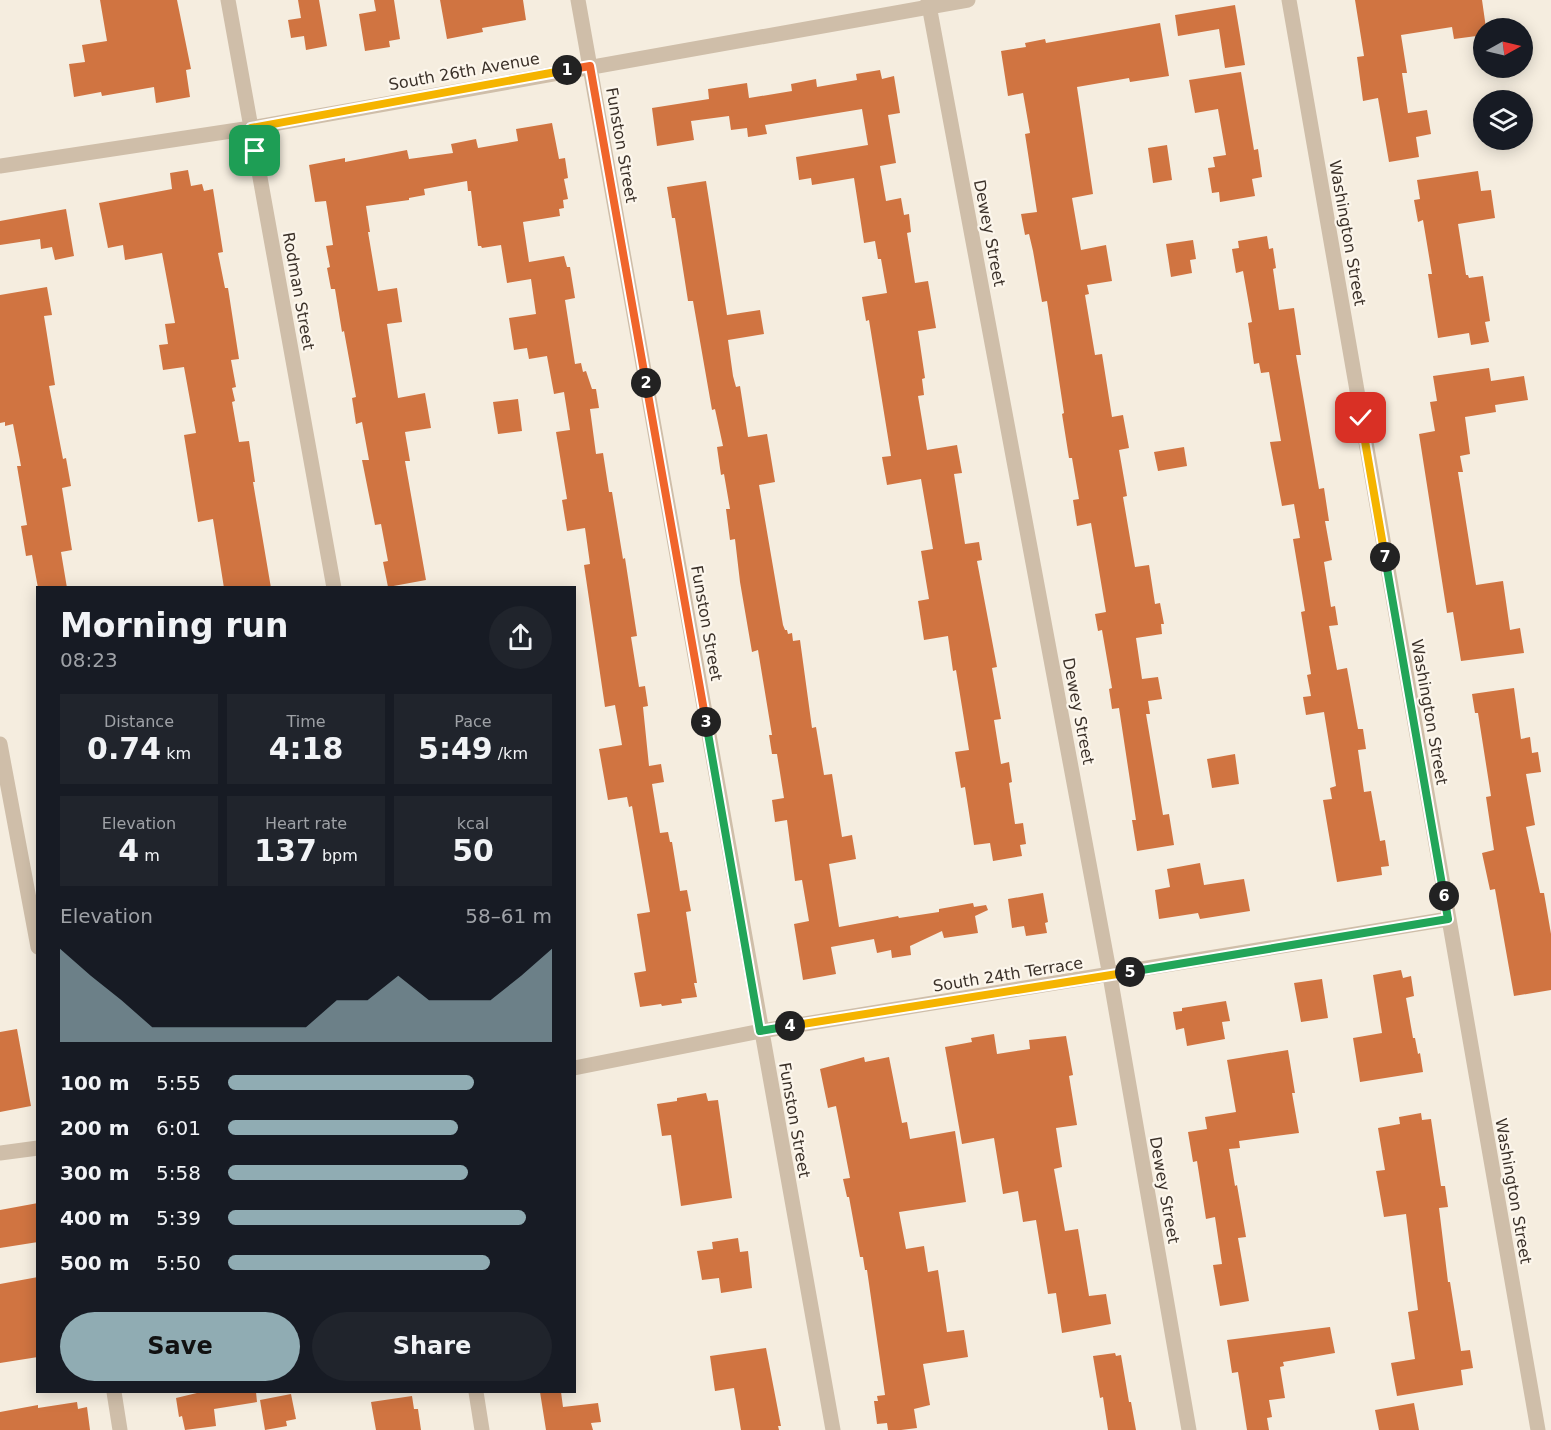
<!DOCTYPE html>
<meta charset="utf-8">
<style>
body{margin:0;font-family:"DejaVu Sans",sans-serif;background:#20242c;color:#f1f3f6;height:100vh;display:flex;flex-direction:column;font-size:22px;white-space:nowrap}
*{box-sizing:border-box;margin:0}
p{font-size:20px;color:#9ea1a6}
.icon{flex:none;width:33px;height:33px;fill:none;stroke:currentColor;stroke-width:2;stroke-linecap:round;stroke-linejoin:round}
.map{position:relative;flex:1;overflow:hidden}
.side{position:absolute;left:36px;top:586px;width:540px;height:807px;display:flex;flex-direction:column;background:#171b24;border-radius:0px;box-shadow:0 3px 15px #0003}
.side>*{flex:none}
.needle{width:39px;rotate:82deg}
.tools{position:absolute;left:1473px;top:18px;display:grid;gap:12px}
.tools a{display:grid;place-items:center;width:60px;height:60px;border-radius:50%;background:#171b24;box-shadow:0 3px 15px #0003;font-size:30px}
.pin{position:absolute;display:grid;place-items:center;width:51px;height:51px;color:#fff;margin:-26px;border-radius:12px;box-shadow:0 3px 9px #0006}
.km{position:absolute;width:30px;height:30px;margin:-15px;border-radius:50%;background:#222;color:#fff;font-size:16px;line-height:30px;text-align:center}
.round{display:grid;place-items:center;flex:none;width:63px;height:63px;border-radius:32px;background:#20242c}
.overview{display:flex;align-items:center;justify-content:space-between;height:102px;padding:0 24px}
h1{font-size:33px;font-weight:600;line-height:45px}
.stats{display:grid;grid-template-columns:repeat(3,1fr);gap:9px;height:102px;padding:6px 24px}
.stats div{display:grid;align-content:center;border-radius:0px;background:#20242c;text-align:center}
.stats b{font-size:30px;font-weight:600}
.stats small{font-size:16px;font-weight:400}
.stats p{font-size:16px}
.chart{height:168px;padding:12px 24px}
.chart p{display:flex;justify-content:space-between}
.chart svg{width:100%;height:108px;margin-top:6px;fill:#90acb3;opacity:.7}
.action{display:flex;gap:12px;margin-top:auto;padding:12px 24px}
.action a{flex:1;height:69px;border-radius:36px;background:#90acb3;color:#111;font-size:24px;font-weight:600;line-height:69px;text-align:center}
.action a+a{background:#20242c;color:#f1f3f6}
ul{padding:0 24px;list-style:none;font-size:20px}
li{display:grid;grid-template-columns:96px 72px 1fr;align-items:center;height:45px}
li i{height:15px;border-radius:8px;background:#90acb3}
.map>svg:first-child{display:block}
.building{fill:#d07441}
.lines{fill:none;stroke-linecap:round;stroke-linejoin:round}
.minor{stroke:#cfbea9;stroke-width:15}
.split-1-casing{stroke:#fff;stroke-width:12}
.split-2-casing{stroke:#fff;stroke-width:12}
.split-3-casing{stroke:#fff;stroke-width:12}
.split-4-casing{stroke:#fff;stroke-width:12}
.split-5-casing{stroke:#fff;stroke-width:12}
.split-6-casing{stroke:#fff;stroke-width:12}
.split-7-casing{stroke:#fff;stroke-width:12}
.split-8-casing{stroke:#fff;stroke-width:12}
.split-1{stroke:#f5b400;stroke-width:8}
.split-2{stroke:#f0652b;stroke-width:8}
.split-3{stroke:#f0652b;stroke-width:8}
.split-4{stroke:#22a559;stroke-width:8}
.split-5{stroke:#f5b400;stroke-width:8}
.split-6{stroke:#22a559;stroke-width:8}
.split-7{stroke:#22a559;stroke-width:8}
.split-8{stroke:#f5b400;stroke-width:8}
.labels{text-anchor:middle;stroke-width:4.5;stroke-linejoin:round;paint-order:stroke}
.street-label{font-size:16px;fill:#3b3129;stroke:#fcf6ec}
</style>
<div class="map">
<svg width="1551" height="1430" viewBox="0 0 1551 1430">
<rect width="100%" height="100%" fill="#f5eddf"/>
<path class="building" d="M 100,0 L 177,0 L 191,69 L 186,70 L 190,97 L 156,103 L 154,87 L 102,96 L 101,92 L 74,97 L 69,64 L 85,62 L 82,45 L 107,41 Z
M 298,0 L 319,0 L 327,46 L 306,50 L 304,36 L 291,38 L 288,20 L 301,18 Z
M 374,0 L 394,0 L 400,39 L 389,41 L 390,47 L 365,51 L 359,14 L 376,11 Z
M 440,0 L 523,0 L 526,20 L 482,28 L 483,32 L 447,39 Z
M 1355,0 L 1482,0 L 1486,28 L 1484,28 L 1484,35 L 1454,39 L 1452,27 L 1401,35 L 1407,73 L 1402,73 L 1408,113 L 1427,110 L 1431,134 L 1416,137 L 1419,157 L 1389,162 L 1378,98 L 1363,101 L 1357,57 L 1364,56 Z
M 1235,5 L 1245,65 L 1225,68 L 1219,29 L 1178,36 L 1175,15 Z
M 1160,23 L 1169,76 L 1130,82 L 1129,78 L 1077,87 L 1093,194 L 1072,198 L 1081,250 L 1106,245 L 1112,281 L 1087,285 L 1089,294 L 1085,295 L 1095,355 L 1102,354 L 1112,417 L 1123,415 L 1129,448 L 1119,450 L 1127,496 L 1123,497 L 1135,567 L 1149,565 L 1155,604 L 1160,603 L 1164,624 L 1161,624 L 1162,634 L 1136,638 L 1142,679 L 1158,677 L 1162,699 L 1148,701 L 1150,714 L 1146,714 L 1163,815 L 1169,814 L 1174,845 L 1137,851 L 1132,820 L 1136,820 L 1119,708 L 1112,709 L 1109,689 L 1112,688 L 1102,630 L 1098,631 L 1095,614 L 1106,612 L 1091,523 L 1077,526 L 1073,500 L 1079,499 L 1072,458 L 1069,458 L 1062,414 L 1064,413 L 1047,301 L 1042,302 L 1033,251 L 1029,234 L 1025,235 L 1021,214 L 1037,212 L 1025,134 L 1030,133 L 1023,93 L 1008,96 L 1001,51 L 1026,47 L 1025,43 L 1045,39 L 1046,43 Z
M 880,70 L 882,79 L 894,76 L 900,113 L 888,115 L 896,163 L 880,166 L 886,201 L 901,198 L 904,215 L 909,214 L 911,232 L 907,233 L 915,283 L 928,281 L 936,328 L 918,331 L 925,378 L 922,379 L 924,395 L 918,396 L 927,450 L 957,445 L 962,473 L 954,474 L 965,544 L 979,542 L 982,560 L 977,561 L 997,667 L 992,668 L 1001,719 L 994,720 L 1001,764 L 1009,762 L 1012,782 L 1009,783 L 1015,824 L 1023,823 L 1026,844 L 1020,845 L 1022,856 L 993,861 L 990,843 L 974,845 L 965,787 L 961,788 L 955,752 L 969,750 L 956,670 L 953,671 L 948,636 L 924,640 L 918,601 L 929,599 L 921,551 L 933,549 L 921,479 L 887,485 L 882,457 L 891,456 L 869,320 L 866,321 L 862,297 L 887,293 L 881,259 L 878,259 L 875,241 L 864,243 L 854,178 L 812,185 L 811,178 L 799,180 L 796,157 L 868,145 L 862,109 L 765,125 L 767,134 L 748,137 L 747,128 L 731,130 L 729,116 L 691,121 L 694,140 L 657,146 L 652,108 L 709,99 L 708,89 L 747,83 L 749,98 L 792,91 L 791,84 L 816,79 L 817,87 L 857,80 L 856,74 Z
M 1241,72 L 1254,150 L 1258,149 L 1262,177 L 1252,179 L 1255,196 L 1220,202 L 1219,192 L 1212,193 L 1208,168 L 1215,167 L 1213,157 L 1226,155 L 1218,109 L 1195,113 L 1189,80 Z
M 552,123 L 559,159 L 565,158 L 568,178 L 564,179 L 568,199 L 563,200 L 564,208 L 559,209 L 560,216 L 523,222 L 529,262 L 564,256 L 567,267 L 570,267 L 575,298 L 565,300 L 575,364 L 581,363 L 583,372 L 586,371 L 592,389 L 596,389 L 599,408 L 590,409 L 596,454 L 603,453 L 609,492 L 612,492 L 623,559 L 625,558 L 637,636 L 631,637 L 639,687 L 645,686 L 648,706 L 643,707 L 649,766 L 661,764 L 664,782 L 652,784 L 660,833 L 668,832 L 670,842 L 672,842 L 680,891 L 687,890 L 691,911 L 686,912 L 697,983 L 694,983 L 697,997 L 681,999 L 682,1003 L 662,1006 L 661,1004 L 640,1007 L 634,973 L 646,971 L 637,914 L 650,912 L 632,806 L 629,807 L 627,797 L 608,800 L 599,749 L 622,745 L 615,705 L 605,707 L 584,565 L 590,564 L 585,528 L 567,531 L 562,500 L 567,499 L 556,432 L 570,430 L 564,392 L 554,394 L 547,356 L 529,359 L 527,348 L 514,350 L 509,318 L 536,314 L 531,279 L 507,283 L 501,245 L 482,248 L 481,246 L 478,246 L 471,191 L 468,191 L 467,181 L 424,189 L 425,195 L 409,198 L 409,200 L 366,206 L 370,232 L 368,232 L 378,291 L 397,288 L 402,322 L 387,324 L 398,398 L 425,393 L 431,428 L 405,432 L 410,461 L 405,461 L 426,580 L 388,587 L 383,562 L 388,561 L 381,524 L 375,525 L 362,460 L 369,460 L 362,422 L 356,424 L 352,398 L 356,397 L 344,331 L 342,332 L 335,289 L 331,289 L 327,268 L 330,267 L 326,246 L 333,245 L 326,201 L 315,202 L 309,165 L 345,158 L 345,162 L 407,150 L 409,159 L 453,153 L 451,144 L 476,139 L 478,148 L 518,141 L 516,129 Z
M 1167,145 L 1172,180 L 1153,183 L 1148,148 Z
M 188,170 L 191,186 L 202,184 L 204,191 L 213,189 L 223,252 L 218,253 L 225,288 L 228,288 L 239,359 L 231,360 L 236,387 L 232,388 L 235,401 L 232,402 L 239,442 L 249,441 L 255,482 L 253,482 L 271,588 L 224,588 L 213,519 L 198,522 L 184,435 L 196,433 L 184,367 L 163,370 L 159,345 L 168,344 L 165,324 L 175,323 L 162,253 L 125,260 L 123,245 L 108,248 L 99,203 L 172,189 L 170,173 Z
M 1478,171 L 1481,191 L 1491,190 L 1495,218 L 1458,224 L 1466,275 L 1468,275 L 1469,278 L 1483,276 L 1490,321 L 1485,322 L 1489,342 L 1471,345 L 1469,333 L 1438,338 L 1428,274 L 1432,274 L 1423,220 L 1418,222 L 1414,200 L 1420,199 L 1417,180 Z
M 706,181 L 727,315 L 760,310 L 764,334 L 728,340 L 733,376 L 736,387 L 740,386 L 748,437 L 767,434 L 775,482 L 759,485 L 783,625 L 785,630 L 787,630 L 788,634 L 792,633 L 793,641 L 800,640 L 812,728 L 816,727 L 824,775 L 832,774 L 842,837 L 852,835 L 856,859 L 829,864 L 839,927 L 898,916 L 899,918 L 939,912 L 939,909 L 973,903 L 974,907 L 986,905 L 988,910 L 975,916 L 978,933 L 944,938 L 942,931 L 910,946 L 911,955 L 892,958 L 891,950 L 877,953 L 874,939 L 831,947 L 836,974 L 803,980 L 794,924 L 809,921 L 802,880 L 795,881 L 787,820 L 775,822 L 772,800 L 784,798 L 777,754 L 772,754 L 769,735 L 772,735 L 758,650 L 752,652 L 740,582 L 735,539 L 730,540 L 726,509 L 730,509 L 724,474 L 721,475 L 717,447 L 723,446 L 715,409 L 712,410 L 693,301 L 688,301 L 675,218 L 672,218 L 667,187 Z
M 66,209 L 74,256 L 55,260 L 52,247 L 41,249 L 40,239 L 0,245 L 0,221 Z
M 1267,236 L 1269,249 L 1273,248 L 1276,268 L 1273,269 L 1279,310 L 1294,308 L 1301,355 L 1296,355 L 1308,425 L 1319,489 L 1324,488 L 1329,521 L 1325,521 L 1332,560 L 1324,562 L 1331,607 L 1335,606 L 1338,625 L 1329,626 L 1337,670 L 1347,668 L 1358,729 L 1363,729 L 1366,749 L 1358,750 L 1364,792 L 1371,791 L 1380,841 L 1385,840 L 1389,866 L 1381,867 L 1382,875 L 1337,882 L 1323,800 L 1332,799 L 1330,788 L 1336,786 L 1324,712 L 1306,715 L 1303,697 L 1311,696 L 1307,675 L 1311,674 L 1301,612 L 1305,611 L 1293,539 L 1300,538 L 1294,504 L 1282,506 L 1270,442 L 1281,441 L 1269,372 L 1261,373 L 1259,363 L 1254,364 L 1248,323 L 1252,322 L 1243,271 L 1236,273 L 1232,249 L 1239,248 L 1238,241 Z
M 1193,240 L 1196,259 L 1190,260 L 1192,273 L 1171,277 L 1166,244 Z
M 47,287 L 52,315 L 44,316 L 55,385 L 49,386 L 63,459 L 66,458 L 71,486 L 62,488 L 72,550 L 61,552 L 67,588 L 38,588 L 32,555 L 26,556 L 21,526 L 27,525 L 17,466 L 21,466 L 13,424 L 5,426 L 5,422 L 0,423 L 0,295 Z
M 1489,368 L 1491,381 L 1524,376 L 1528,400 L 1495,405 L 1496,412 L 1465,417 L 1470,454 L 1460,456 L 1463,472 L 1458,472 L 1476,585 L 1503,581 L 1510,630 L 1520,628 L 1524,653 L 1461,661 L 1453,612 L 1447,613 L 1419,434 L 1435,431 L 1430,402 L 1437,401 L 1433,376 Z
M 518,399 L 522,431 L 498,434 L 493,402 Z
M 1184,447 L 1187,466 L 1158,471 L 1154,452 Z
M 1514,688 L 1521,739 L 1530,737 L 1532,753 L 1538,752 L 1541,772 L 1526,774 L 1535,825 L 1526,827 L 1540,893 L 1544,893 L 1551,934 L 1551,990 L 1514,996 L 1495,889 L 1490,890 L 1482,853 L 1494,850 L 1486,797 L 1491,796 L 1478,713 L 1475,713 L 1472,694 Z
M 1235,754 L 1239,784 L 1212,788 L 1207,759 Z
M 1200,863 L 1204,885 L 1244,879 L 1250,911 L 1200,919 L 1198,913 L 1159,919 L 1155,890 L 1170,887 L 1167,869 Z
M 1043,893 L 1048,922 L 1045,923 L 1047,933 L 1026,936 L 1024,926 L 1012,928 L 1008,899 Z
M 1401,970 L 1403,978 L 1411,976 L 1414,996 L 1406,998 L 1413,1038 L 1415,1038 L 1418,1054 L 1420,1053 L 1423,1072 L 1360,1082 L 1353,1038 L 1382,1033 L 1373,975 Z
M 1322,979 L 1328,1018 L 1301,1022 L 1294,983 Z
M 1226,1001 L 1230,1021 L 1222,1022 L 1225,1039 L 1187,1046 L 1184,1028 L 1176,1030 L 1173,1012 L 1182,1011 L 1182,1008 Z
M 17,1029 L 31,1106 L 0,1112 L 0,1032 Z
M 994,1034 L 997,1054 L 1030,1049 L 1029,1040 L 1066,1036 L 1073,1075 L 1069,1076 L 1077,1125 L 1056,1128 L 1062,1167 L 1054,1169 L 1065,1231 L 1078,1229 L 1089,1296 L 1106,1294 L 1111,1324 L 1062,1333 L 1056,1293 L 1048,1294 L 1036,1220 L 1023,1222 L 1018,1191 L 1003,1194 L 994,1138 L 962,1144 L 945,1047 L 972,1042 L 971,1038 Z
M 1288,1050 L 1295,1093 L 1292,1093 L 1299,1133 L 1239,1141 L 1240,1148 L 1229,1149 L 1235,1186 L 1237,1185 L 1246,1237 L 1238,1238 L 1249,1301 L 1220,1306 L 1213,1265 L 1222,1264 L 1215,1217 L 1206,1219 L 1197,1161 L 1193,1162 L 1188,1132 L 1207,1129 L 1205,1117 L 1236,1112 L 1227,1060 Z
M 864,1057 L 865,1062 L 889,1057 L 902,1123 L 907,1122 L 910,1139 L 955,1131 L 966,1202 L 899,1212 L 906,1249 L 924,1246 L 928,1272 L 938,1270 L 947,1332 L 964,1330 L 968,1357 L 923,1364 L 930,1405 L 914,1409 L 917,1428 L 901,1430 L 888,1430 L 887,1423 L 877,1424 L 874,1401 L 878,1401 L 877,1396 L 885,1395 L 867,1270 L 865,1270 L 863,1257 L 860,1257 L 849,1197 L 847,1197 L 843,1179 L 850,1178 L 836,1106 L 828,1108 L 820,1069 Z
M 706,1093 L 708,1101 L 718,1100 L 732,1198 L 681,1206 L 671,1135 L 662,1136 L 657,1104 L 677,1101 L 677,1098 Z
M 1421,1113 L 1422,1120 L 1431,1119 L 1441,1186 L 1445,1186 L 1448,1207 L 1439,1208 L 1448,1282 L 1450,1282 L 1461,1351 L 1470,1350 L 1473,1368 L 1461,1370 L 1463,1385 L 1397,1396 L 1391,1363 L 1415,1359 L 1408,1312 L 1418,1310 L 1406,1214 L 1384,1217 L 1376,1171 L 1385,1170 L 1378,1128 L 1400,1124 L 1399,1117 Z
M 38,1203 L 38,1242 L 0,1248 L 0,1210 Z
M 738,1238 L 740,1252 L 748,1251 L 752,1288 L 721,1293 L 719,1278 L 702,1280 L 697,1251 L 713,1249 L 712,1242 Z
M 38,1277 L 38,1357 L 0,1363 L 0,1284 Z
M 1330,1327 L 1335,1353 L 1283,1362 L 1284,1366 L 1280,1367 L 1285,1398 L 1269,1400 L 1272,1417 L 1267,1418 L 1269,1430 L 1247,1430 L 1238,1372 L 1232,1373 L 1227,1340 Z
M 766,1348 L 781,1426 L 778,1426 L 779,1430 L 741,1430 L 734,1388 L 715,1391 L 710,1356 Z
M 1115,1353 L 1116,1356 L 1121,1355 L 1129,1402 L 1131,1402 L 1136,1430 L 1108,1430 L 1103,1397 L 1100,1398 L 1093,1356 Z
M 201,1392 L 256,1392 L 257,1402 L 214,1409 L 216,1426 L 185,1430 L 182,1416 L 179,1417 L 176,1398 Z
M 540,1392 L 561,1392 L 563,1407 L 598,1403 L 601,1422 L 591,1423 L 593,1430 L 546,1430 Z
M 291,1394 L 296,1419 L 286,1421 L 287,1426 L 265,1430 L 260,1400 Z
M 412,1396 L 414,1409 L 418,1409 L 421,1430 L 376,1430 L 371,1402 Z
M 77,1402 L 78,1409 L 87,1407 L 90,1430 L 0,1430 L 0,1412 L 38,1405 L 38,1408 Z
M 1414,1403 L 1419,1430 L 1379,1430 L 1375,1410 Z"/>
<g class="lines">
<path class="minor" d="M 228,0 L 334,588
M 578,0 L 833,1430
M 928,0 L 1110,976 L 1189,1430
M 1289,0 L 1538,1430
M 0,166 L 251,128 L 968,0
M 0,744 L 38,947
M 574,1068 L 761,1031 L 1448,919
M 0,1153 L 38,1148
M 114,1392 L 120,1430
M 476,1392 L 482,1430"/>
</g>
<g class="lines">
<g class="split-1-casing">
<path id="split-1" d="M 255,151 L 251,128 L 567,70"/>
</g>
<g class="split-2-casing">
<path id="split-2" d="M 567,70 L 590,66 L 646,383"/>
</g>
<g class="split-3-casing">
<path id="split-3" d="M 646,383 L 706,722"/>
</g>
<g class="split-4-casing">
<path id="split-4" d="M 706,722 L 760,1031 L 790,1026"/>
</g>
<g class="split-5-casing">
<path id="split-5" d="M 790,1026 L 1130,972"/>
</g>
<g class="split-6-casing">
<path id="split-6" d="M 1130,972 L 1448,919 L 1444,896"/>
</g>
<g class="split-7-casing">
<path id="split-7" d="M 1385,557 L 1444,896"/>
</g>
<g class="split-8-casing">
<path id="split-8" d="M 1361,418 L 1385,557"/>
</g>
<use href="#split-1" class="split-1"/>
<use href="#split-2" class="split-2"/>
<use href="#split-3" class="split-3"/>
<use href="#split-4" class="split-4"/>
<use href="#split-5" class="split-5"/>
<use href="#split-6" class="split-6"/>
<use href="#split-7" class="split-7"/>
<use href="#split-8" class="split-8"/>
</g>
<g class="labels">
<g class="street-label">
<text transform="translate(464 71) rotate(-10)" y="6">South 26th Avenue</text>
<text transform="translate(622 145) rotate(80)" y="6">Funston Street</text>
<text transform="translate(990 233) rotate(79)" y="6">Dewey Street</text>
<text transform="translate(1348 233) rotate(80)" y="6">Washington Street</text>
<text transform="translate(299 291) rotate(80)" y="6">Rodman Street</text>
<text transform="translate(707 623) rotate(80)" y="6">Funston Street</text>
<text transform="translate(1079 711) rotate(79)" y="6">Dewey Street</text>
<text transform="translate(1430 712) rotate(80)" y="6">Washington Street</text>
<text transform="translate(1008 974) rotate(-9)" y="6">South 24th Terrace</text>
<text transform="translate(795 1120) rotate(80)" y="6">Funston Street</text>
<text transform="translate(1165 1190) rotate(80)" y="6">Dewey Street</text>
<text transform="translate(1514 1191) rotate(80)" y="6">Washington Street</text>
</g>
</g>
</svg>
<div class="tools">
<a><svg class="needle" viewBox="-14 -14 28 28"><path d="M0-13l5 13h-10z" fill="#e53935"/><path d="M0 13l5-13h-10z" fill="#9ea1a6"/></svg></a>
<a><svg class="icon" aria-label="layers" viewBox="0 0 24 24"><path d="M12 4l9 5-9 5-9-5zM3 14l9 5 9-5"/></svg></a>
</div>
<div class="pin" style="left:255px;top:151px;background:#1e9e55"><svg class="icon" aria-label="arrive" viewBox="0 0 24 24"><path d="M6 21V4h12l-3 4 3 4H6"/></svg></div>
<div class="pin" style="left:1361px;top:418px;background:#d93025"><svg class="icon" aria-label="check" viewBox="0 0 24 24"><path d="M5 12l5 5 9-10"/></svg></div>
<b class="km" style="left:567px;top:70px">1</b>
<b class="km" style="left:646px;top:383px">2</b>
<b class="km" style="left:706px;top:722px">3</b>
<b class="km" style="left:790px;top:1026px">4</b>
<b class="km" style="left:1130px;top:972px">5</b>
<b class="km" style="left:1444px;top:896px">6</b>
<b class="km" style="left:1385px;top:557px">7</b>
<section class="side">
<div class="overview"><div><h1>Morning run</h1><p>08:23</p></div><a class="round"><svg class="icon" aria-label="share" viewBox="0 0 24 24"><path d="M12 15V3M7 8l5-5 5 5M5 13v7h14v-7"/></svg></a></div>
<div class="stats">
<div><p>Distance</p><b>0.74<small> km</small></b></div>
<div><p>Time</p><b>4:18</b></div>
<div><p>Pace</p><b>5:49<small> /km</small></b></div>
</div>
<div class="stats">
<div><p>Elevation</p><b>4<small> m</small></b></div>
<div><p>Heart rate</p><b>137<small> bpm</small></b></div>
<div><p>kcal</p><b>50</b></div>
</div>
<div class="chart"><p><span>Elevation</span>58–61 m</p>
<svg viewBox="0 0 160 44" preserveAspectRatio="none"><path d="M0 44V6L10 17L20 27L30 38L40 38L50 38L60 38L70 38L80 38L90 27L100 27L110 17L120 27L130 27L140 27L150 17L160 6V44z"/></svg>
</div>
<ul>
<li><b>100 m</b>5:55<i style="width:76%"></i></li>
<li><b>200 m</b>6:01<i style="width:71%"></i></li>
<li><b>300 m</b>5:58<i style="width:74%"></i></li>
<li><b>400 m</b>5:39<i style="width:92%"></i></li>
<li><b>500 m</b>5:50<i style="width:81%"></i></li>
</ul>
<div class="action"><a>Save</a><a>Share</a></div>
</section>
</div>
